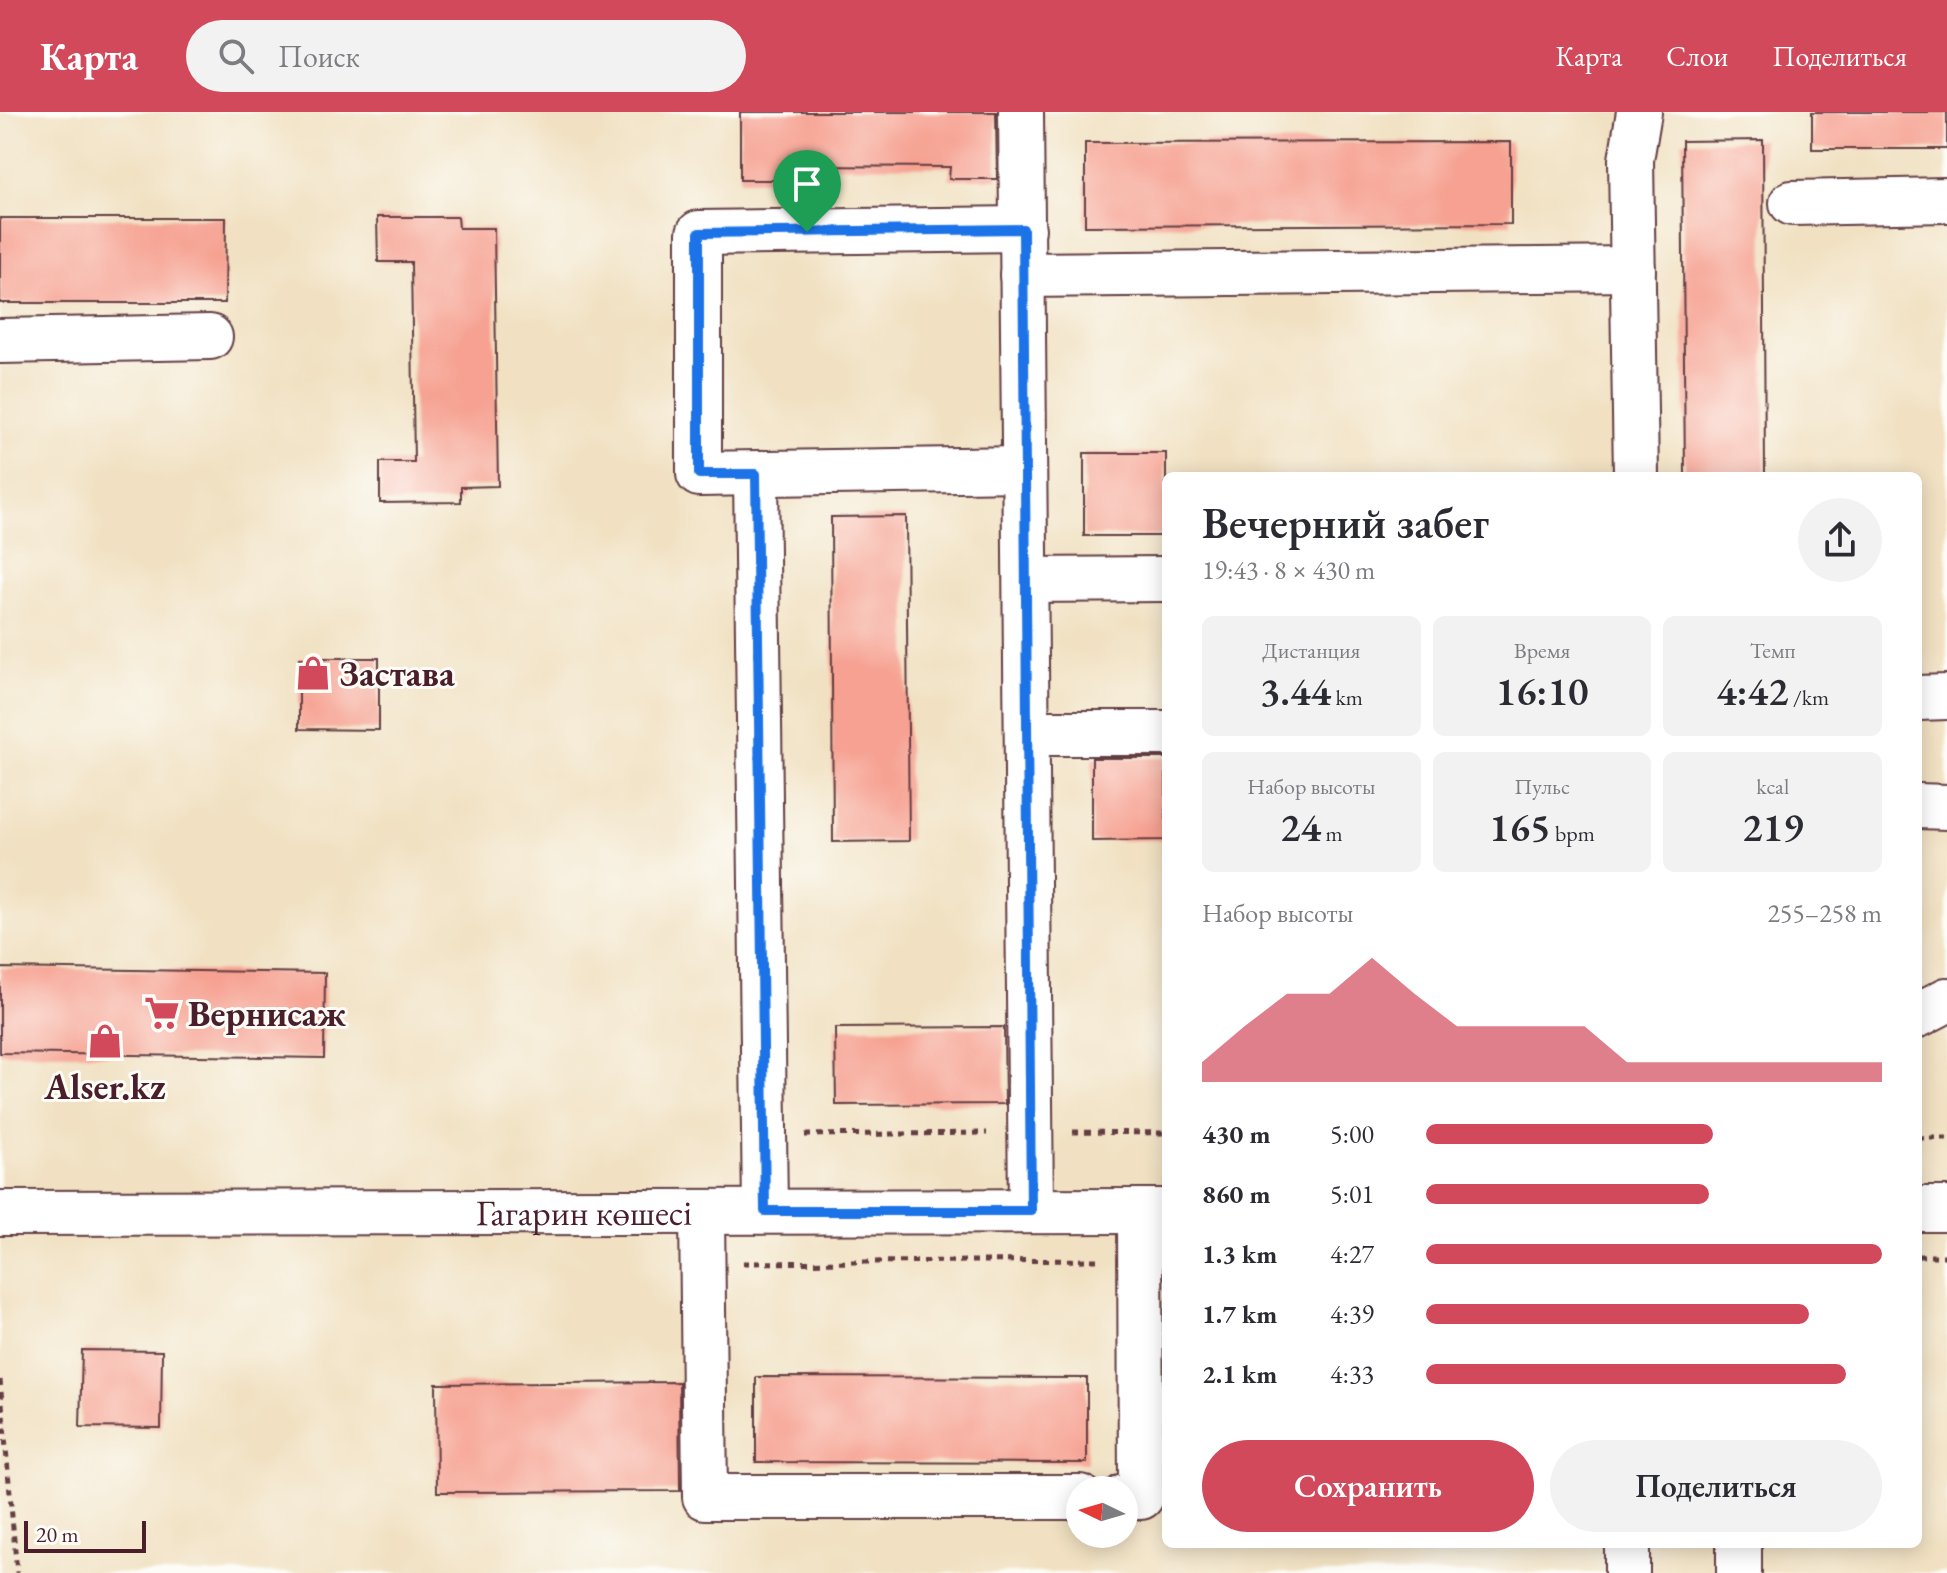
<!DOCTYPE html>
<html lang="ru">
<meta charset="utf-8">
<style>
body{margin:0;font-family:"EB Garamond",serif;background:#f2f2f3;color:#2b2b33;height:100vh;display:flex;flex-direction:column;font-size:30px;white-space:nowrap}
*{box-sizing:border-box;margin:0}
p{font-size:26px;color:#7c7c81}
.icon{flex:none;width:44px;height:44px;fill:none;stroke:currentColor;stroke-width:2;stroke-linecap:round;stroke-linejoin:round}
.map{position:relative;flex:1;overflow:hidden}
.drawer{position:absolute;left:1162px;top:360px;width:760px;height:1076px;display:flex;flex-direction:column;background:#fff;border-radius:12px;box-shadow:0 4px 20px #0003}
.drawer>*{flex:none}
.needle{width:52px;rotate:275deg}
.buttons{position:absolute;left:1066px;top:1364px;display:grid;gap:16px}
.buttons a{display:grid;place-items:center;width:72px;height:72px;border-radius:50%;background:#fff;box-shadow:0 4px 20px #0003;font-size:40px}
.scale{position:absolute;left:24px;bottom:20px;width:122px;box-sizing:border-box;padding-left:8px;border:4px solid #4a1f2b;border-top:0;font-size:22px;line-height:28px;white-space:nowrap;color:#4a1f2b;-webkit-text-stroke:6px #fdfcf7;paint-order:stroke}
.pin{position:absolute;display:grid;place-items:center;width:68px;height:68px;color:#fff;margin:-82px -34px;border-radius:50% 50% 50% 0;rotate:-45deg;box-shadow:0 0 8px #0007}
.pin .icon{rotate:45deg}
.round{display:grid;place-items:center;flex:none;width:84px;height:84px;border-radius:42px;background:#f2f2f3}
.headline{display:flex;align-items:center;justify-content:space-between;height:136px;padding:0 40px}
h1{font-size:44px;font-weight:600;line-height:60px}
.metrics{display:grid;grid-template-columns:repeat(3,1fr);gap:12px;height:136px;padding:8px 40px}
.metrics div{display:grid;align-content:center;border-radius:12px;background:#f2f2f3;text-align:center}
.metrics b{font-size:40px;font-weight:600}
.metrics small{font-size:22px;font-weight:400}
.metrics p{font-size:22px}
.chart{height:224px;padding:16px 40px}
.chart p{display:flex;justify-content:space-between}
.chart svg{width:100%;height:144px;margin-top:8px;fill:#d1495b;opacity:.7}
.primary-button{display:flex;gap:16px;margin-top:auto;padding:16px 40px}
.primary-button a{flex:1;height:92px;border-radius:48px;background:#d1495b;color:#fff;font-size:32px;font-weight:600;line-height:92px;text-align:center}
.primary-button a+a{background:#f2f2f3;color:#2b2b33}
ul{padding:0 40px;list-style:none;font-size:26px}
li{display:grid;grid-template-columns:128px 96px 1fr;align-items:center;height:60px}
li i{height:20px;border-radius:10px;background:#d1495b}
header{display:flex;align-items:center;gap:48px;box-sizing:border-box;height:112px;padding:0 40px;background:#d1495b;color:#fff}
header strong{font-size:38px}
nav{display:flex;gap:44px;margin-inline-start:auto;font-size:28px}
.search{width:560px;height:72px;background:#f2f2f3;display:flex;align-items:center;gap:20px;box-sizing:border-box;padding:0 28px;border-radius:44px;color:#7c7c81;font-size:30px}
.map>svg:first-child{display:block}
.building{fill:#f6a191}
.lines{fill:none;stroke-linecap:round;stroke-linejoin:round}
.minor-casing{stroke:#633c42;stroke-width:48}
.path{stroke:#633c42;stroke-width:5;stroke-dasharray:6 6;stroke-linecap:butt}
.minor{stroke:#fff;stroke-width:44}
.route-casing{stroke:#fff;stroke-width:16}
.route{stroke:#1a73e8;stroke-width:10}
.labels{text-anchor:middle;stroke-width:6;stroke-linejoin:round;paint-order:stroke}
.poi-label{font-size:36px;font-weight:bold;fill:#4a1f2b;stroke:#fdfcf7;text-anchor:start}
.street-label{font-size:36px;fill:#4a1f2b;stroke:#fdfcf7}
</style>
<header>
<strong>Карта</strong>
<div class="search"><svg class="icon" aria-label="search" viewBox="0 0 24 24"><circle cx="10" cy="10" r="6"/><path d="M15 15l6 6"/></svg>Поиск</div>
<nav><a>Карта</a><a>Слои</a><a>Поделиться</a></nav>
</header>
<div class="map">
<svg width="1947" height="1461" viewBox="0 0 1947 1461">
<rect width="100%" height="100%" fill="#fdfcf7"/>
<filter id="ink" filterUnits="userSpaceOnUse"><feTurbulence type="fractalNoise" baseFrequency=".0125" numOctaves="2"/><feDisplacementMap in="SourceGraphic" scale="16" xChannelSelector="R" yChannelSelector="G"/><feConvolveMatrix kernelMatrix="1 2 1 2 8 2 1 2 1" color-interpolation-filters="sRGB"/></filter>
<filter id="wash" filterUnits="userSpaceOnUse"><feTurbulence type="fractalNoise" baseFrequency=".006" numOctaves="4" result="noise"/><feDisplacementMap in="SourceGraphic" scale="32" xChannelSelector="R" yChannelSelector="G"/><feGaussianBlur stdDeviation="1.8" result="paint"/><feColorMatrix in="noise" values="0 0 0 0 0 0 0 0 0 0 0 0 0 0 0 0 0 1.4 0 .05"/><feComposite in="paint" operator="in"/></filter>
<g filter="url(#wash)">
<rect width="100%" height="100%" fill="#f1e1c2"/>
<g id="blocks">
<path class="building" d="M 740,0 L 996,0 L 997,67 L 949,67 L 950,55 L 799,54 L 797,68 L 740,68 Z
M 1812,0 L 1947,0 L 1947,37 L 1812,37 Z
M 1763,28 L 1765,364 L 1685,364 L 1682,29 Z
M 1511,30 L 1511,112 L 1085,114 L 1085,31 Z
M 377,105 L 458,105 L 459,116 L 494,116 L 498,374 L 461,375 L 461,390 L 380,391 L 380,350 L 414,350 L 411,150 L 378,150 Z
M 0,106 L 226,106 L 225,191 L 0,191 Z
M 1084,341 L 1166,341 L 1166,424 L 1084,424 Z
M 906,404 L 909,729 L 833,730 L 831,405 Z
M 299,546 L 379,546 L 379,618 L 299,617 Z
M 1092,646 L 1166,646 L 1166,728 L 1092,729 Z
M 0,856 L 325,861 L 324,946 L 0,941 Z
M 1004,915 L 1005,992 L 836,993 L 835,916 Z
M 82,1238 L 162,1239 L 161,1316 L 80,1315 Z
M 756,1265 L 1087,1266 L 1087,1351 L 756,1350 Z
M 679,1270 L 680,1379 L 437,1380 L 436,1272 Z"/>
</g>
</g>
<g filter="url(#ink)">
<use href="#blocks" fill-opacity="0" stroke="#633c42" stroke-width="2"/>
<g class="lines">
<g class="minor-casing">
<g id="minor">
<path d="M 1021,0 L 1031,1099"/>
<path d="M 1792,91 L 1947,88"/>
<path d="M 1022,163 L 1633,157"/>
<path d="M 0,229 L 210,225"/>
<path d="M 1022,357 L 699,362 L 699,121 L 1023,117"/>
<path d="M 756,362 L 765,1099"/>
<path d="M 1636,364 L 1631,48 L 1639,0"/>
<path d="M 1026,468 L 1166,467"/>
<path d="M 1918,586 L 1947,585"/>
<path d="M 1028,621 L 1166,621"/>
<path d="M 1918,694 L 1947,695"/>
<path d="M 1918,903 L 1947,888"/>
<path d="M 1918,1097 L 1947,1097"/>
<path d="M 702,1100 L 705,1385 L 1080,1385"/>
<path id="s1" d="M 0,1101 L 1166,1099"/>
<path d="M 1124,1385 L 1141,1385 L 1140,1099"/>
<path d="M 1627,1432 L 1627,1461"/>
<path d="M 1739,1432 L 1739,1461"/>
</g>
</g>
<path class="path" d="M 1073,1020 L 1166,1021
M 805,1023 L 987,1021
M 1918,1026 L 1947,1026
M 1918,1144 L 1947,1144
M 743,1151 L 1097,1148
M 0,1268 L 17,1461"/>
<use href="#minor" class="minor"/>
</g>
</g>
<g class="lines" filter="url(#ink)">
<g class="route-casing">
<path id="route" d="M 1023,117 L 1031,1099 L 765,1099 L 756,362 L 699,362 L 699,121 Z"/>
</g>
<use href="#route" class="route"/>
</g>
<defs>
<g id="shop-bare" transform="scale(2.76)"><path d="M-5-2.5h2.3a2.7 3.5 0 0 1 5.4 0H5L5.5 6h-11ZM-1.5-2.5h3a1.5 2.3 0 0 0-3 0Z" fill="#d1495b" stroke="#fdfcf7" stroke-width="2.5" paint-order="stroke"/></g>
<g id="supermarket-bare" transform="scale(2.76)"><path d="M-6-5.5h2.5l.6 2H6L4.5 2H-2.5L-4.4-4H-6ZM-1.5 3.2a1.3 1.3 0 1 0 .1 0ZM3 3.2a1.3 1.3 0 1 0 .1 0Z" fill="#d1495b" stroke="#fdfcf7" stroke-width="2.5" paint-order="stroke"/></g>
</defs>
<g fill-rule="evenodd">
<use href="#shop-bare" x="313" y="561"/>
<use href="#supermarket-bare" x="162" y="901"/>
<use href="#shop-bare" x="105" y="929"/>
</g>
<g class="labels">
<g class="poi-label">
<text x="339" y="574">Застава</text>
<text x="188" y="914">Вернисаж</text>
<text x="105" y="987" text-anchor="middle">Alser.kz</text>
</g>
<g class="street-label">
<text dy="13" stroke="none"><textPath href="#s1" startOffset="584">Гагарин көшесі</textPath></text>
</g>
</g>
</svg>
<div class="buttons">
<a><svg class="needle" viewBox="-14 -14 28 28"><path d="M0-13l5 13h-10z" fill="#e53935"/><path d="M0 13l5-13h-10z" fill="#7c7c81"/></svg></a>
</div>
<div class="scale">20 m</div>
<div class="pin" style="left:807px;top:120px;background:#1e9e55"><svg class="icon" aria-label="arrive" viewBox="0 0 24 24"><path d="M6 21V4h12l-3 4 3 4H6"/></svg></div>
<section class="drawer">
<div class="headline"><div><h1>Вечерний забег</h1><p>19:43 · 8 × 430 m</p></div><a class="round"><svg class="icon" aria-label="share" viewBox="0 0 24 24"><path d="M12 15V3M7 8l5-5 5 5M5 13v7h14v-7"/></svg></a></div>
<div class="metrics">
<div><p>Дистанция</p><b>3.44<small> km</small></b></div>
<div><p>Время</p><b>16:10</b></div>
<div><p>Темп</p><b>4:42<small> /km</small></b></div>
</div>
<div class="metrics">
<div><p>Набор высоты</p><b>24<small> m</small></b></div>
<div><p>Пульс</p><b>165<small> bpm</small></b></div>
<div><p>kcal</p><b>219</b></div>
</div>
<div class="chart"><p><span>Набор высоты</span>255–258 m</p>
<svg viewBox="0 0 160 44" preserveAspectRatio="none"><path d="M0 44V38L10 27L20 17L30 17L40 6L50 17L60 27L70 27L80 27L90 27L100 38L110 38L120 38L130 38L140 38L150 38L160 38V44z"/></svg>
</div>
<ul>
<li><b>430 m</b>5:00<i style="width:63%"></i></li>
<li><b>860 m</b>5:01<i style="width:62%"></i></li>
<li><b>1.3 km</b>4:27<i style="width:100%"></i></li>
<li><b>1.7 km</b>4:39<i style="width:84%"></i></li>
<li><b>2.1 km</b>4:33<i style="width:92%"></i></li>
</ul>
<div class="primary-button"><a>Сохранить</a><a>Поделиться</a></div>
</section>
</div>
